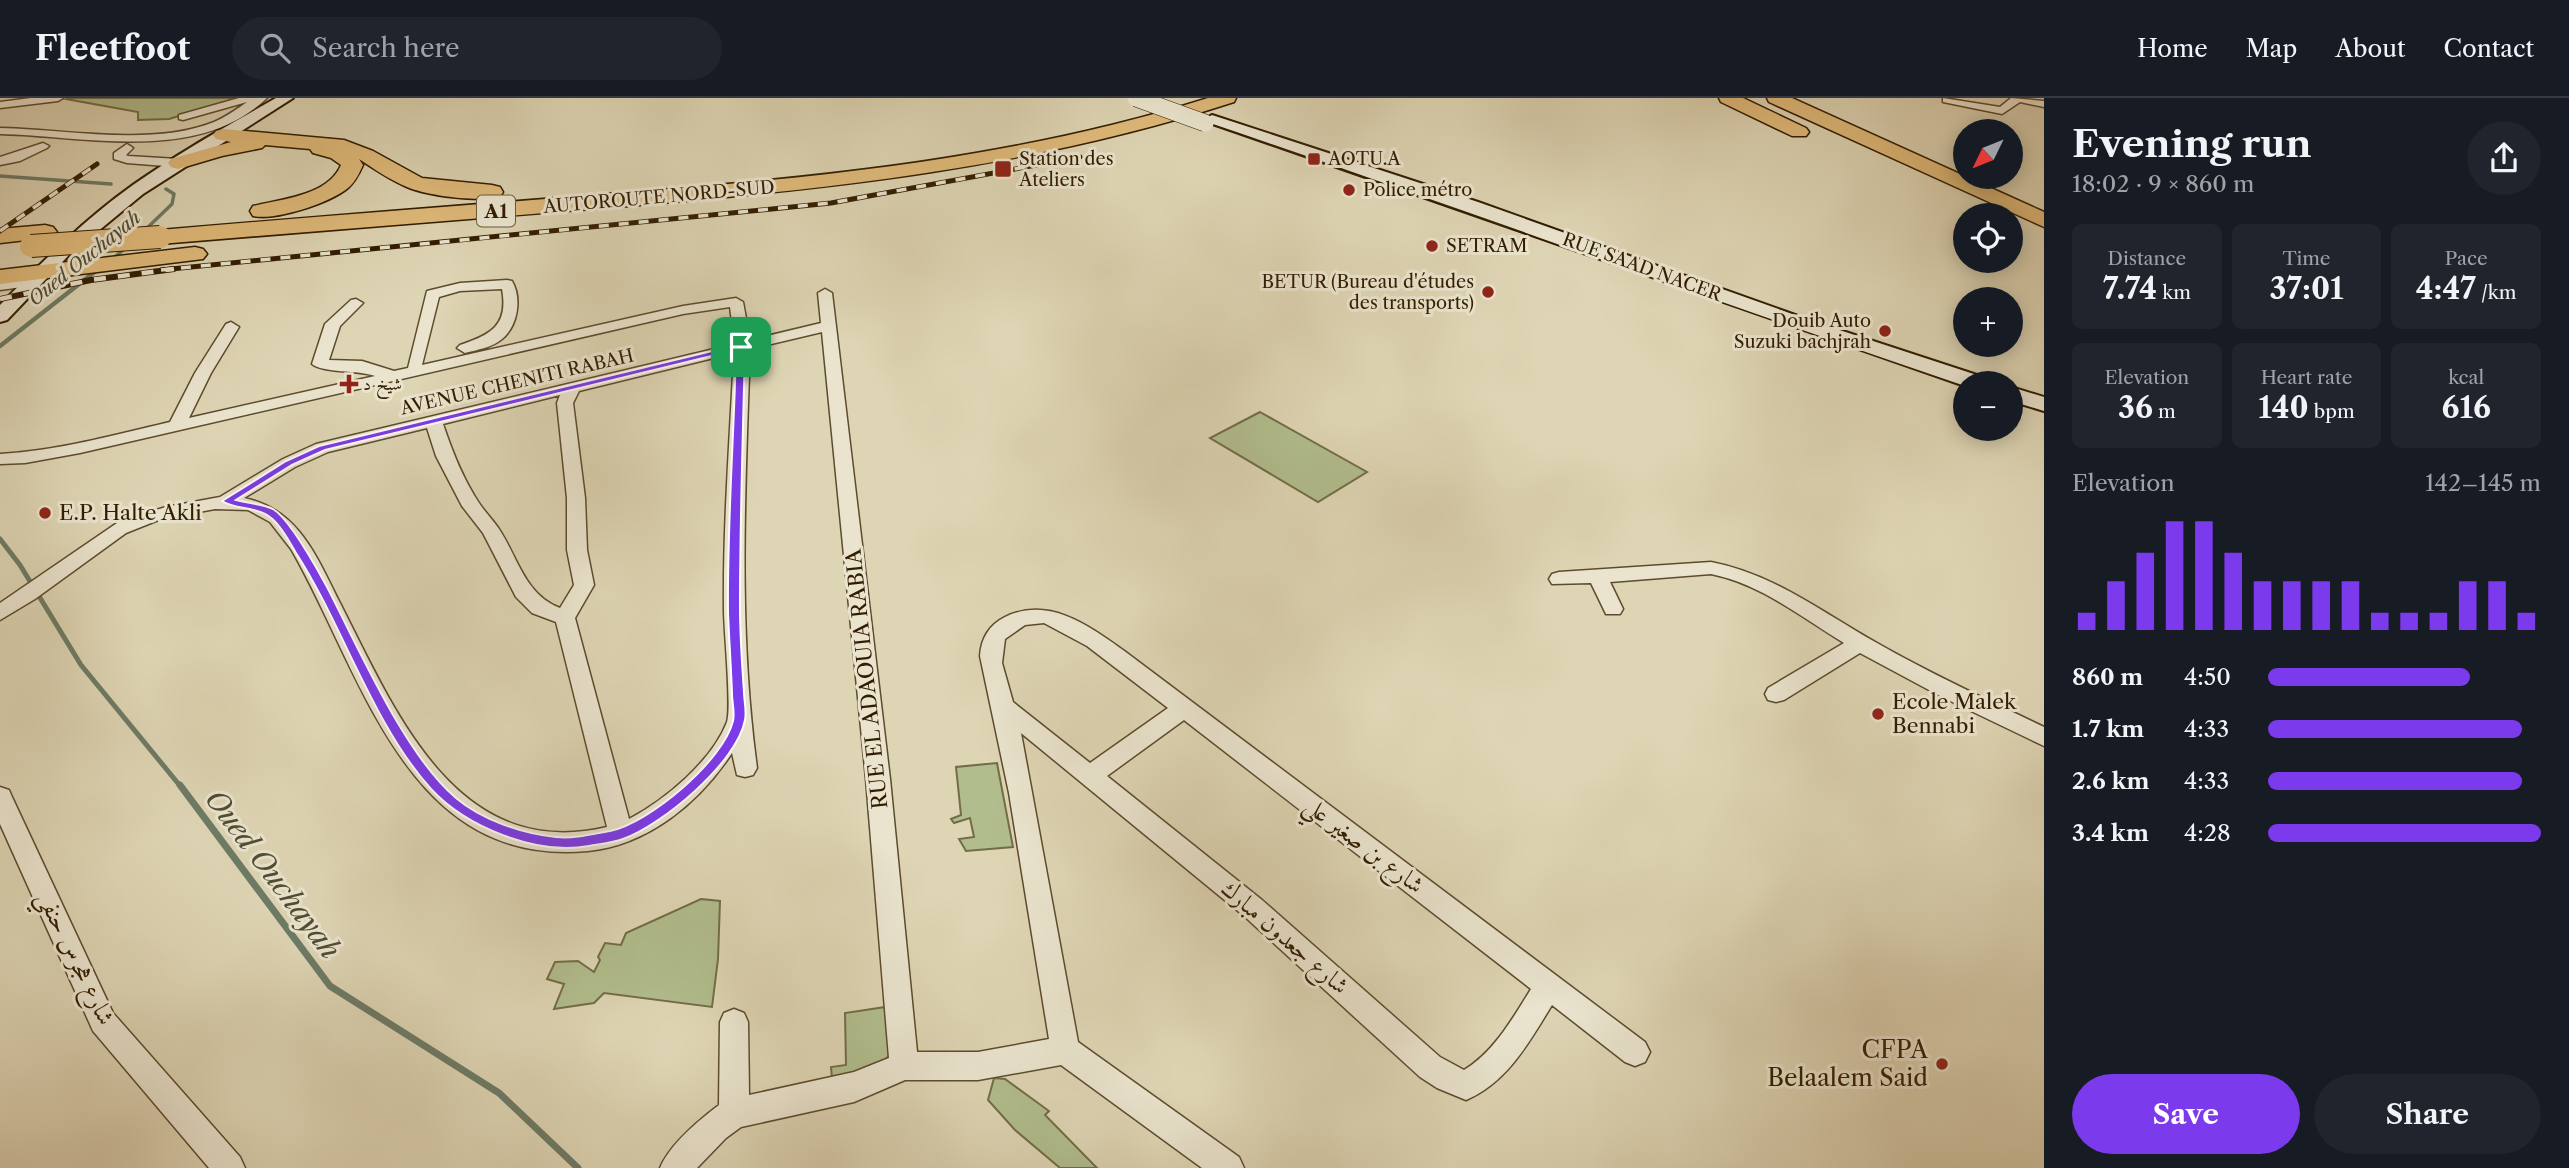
<!DOCTYPE html>
<meta charset="utf-8">
<style>
body{margin:0;font-family:"Libre Caslon Text",Amiri,serif;background:#20242c;color:#f1f3f6;height:100vh;display:flex;flex-direction:column;font-size:26px;white-space:nowrap}
*{box-sizing:border-box;margin:0}
p{font-size:23px;color:#9ea1a6}
.icon{flex:none;width:38px;height:38px;fill:none;stroke:currentColor;stroke-width:2;stroke-linecap:round;stroke-linejoin:round}
.map{position:relative;flex:1;overflow:hidden}
.sheet{display:flex;flex-direction:column;background:#171b24;width:525px}
.sheet>*{flex:none}
.needle{width:46px;rotate:227deg}
.buttons{position:absolute;left:1953px;top:21px;display:grid;gap:14px}
.buttons a{display:grid;place-items:center;width:70px;height:70px;border-radius:50%;background:#171b24;box-shadow:0 4px 18px #0003;font-size:35px}
.pin{position:absolute;display:grid;place-items:center;width:60px;height:60px;color:#fff;margin:-30px;border-radius:14px;box-shadow:0 4px 10px #0006}
.round{display:grid;place-items:center;flex:none;width:74px;height:74px;border-radius:37px;background:#20242c}
.headline{display:flex;align-items:center;justify-content:space-between;height:119px;padding:0 28px}
h1{font-size:38px;font-weight:700;line-height:52px}
.figures{display:grid;grid-template-columns:repeat(3,1fr);gap:10px;height:119px;padding:7px 28px}
.figures div{display:grid;align-content:center;border-radius:10px;background:#20242c;text-align:center}
.figures b{font-size:30px;font-weight:700}
.figures small{font-size:19px;font-weight:400}
.figures p{font-size:19px}
.chart{height:196px;padding:14px 28px}
.chart p{display:flex;justify-content:space-between}
.chart svg{width:100%;height:126px;margin-top:7px;stroke:#7c3aed;stroke-width:6}
.primary-button{display:flex;gap:14px;margin-top:auto;padding:14px 28px}
.primary-button a{flex:1;height:80px;border-radius:42px;background:#7c3aed;color:#fff;font-size:28px;font-weight:700;line-height:80px;text-align:center}
.primary-button a+a{background:#20242c;color:#f1f3f6}
ul{padding:0 28px;list-style:none;font-size:23px}
li{display:grid;grid-template-columns:112px 84px 1fr;align-items:center;height:52px}
li i{height:18px;border-radius:9px;background:#7c3aed}
header{display:flex;align-items:center;gap:42px;box-sizing:border-box;height:98px;padding:0 35px;background:#171b24;border-bottom:2px solid #363941}
header strong{font-size:33px}
nav{display:flex;gap:38px;margin-inline-start:auto;font-size:24px}
.search{width:490px;height:63px;background:#20242c;display:flex;align-items:center;gap:18px;box-sizing:border-box;padding:0 24px;border-radius:38px;color:#9ea1a6;font-size:26px}
main{display:flex;flex:1;min-height:0}
.map>svg:first-child{display:block}
.green{fill:#b1bd8d;stroke:#726d46;stroke-width:2}
.lines{fill:none;stroke-linecap:round;stroke-linejoin:round}
.stream-far3{stroke:#6d7b66;stroke-width:3.5}
.stream-far2{stroke:#6d7b66;stroke-width:4.5}
.stream-far1{stroke:#6d7b66;stroke-width:5}
.stream{stroke:#6d7b66;stroke-width:7}
.minor-casing{stroke:#5d4b2d;stroke-width:3}
.secondary-casing{stroke:#321d00;stroke-width:4}
.motorway-casing{stroke:#321d00;stroke-width:3}
.minor{fill:#eae4ce;fill-rule:evenodd}
.secondary{fill:#eae4ce;fill-rule:evenodd}
.motorway{fill:#dfba7a;fill-rule:evenodd}
.rail-far1-casing{stroke:#321d00;stroke-width:5}
.rail-casing{stroke:#321d00;stroke-width:6}
.rail-far1{stroke:#eae4ce;stroke-width:3.5;stroke-dasharray:10;stroke-linecap:butt}
.rail{stroke:#eae4ce;stroke-width:4.5;stroke-dasharray:12;stroke-linecap:butt}
.secondary-bridge-casing{stroke:#321d00;stroke-width:18;stroke-linecap:butt}
.motorway-bridge-casing{stroke:#321d00;stroke-width:24;stroke-linecap:butt}
.secondary-bridge{stroke:#eae4ce;stroke-width:17}
.motorway-bridge{stroke:#dfba7a;stroke-width:22}
.route{fill:#7c3aed;stroke:#fff;stroke-width:2;fill-rule:evenodd}
.poi-dot{fill:#8f2418;stroke:#eae4ce;stroke-width:2.5}
.labels{text-anchor:middle;stroke-width:6;stroke-linejoin:round;paint-order:stroke}
.far-poi-label{font-size:18px;fill:#321d00;stroke:#eae4ce;text-anchor:start}
.far-street-label{font-size:18px;fill:#321d00;stroke:#eae4ce}
.shield{fill:#eae4ce;stroke:#69593e;stroke-width:2}
.shield-label{font-size:19px;font-weight:bold;fill:#321d00}
.far-water-label{font-size:19px;font-style:italic;fill:#4f4c33;stroke:#eae4ce}
.poi-label{font-size:21px;fill:#321d00;stroke:#eae4ce;text-anchor:start}
.street-label{font-size:21px;fill:#321d00;stroke:#eae4ce}
.near-street-label{font-size:24px;fill:#321d00;stroke:#eae4ce}
.near-poi-label{font-size:24px;fill:#321d00;stroke:#eae4ce;text-anchor:end}
.near-water-label{font-size:28px;font-style:italic;fill:#4f4c33;stroke:#eae4ce}
</style>
<header>
<strong>Fleetfoot</strong>
<div class="search"><svg class="icon" aria-label="search" viewBox="0 0 24 24"><circle cx="10" cy="10" r="6"/><path d="M15 15l6 6"/></svg>Search here</div>
<nav><a>Home</a><a>Map</a><a>About</a><a>Contact</a></nav>
</header>
<main>
<div class="map">
<svg width="2044" height="1070" viewBox="0 0 2044 1070">
<rect width="100%" height="100%" fill="#ded5b4"/>
<filter id="stains"><feTurbulence type="fractalNoise" baseFrequency=".00286" numOctaves="4"/><feColorMatrix values="0 0 0 0 .2 0 0 0 0 .09 0 0 0 0 .02 0 0 0 .5 -.17"/></filter>
<radialGradient id="worn" r=".72"><stop offset=".6" stop-color="#630" stop-opacity="0"/><stop offset="1" stop-color="#630" stop-opacity=".3"/></radialGradient>
<path class="green" d="M 68,0 L 238,0 L 169,21 L 138,22 L 138,14 L 66,1 Z
M 1260,314 L 1367,374 L 1318,404 L 1210,340 Z
M 997,665 L 1013,749 L 966,753 L 959,741 L 974,739 L 970,720 L 954,725 L 951,721 L 961,717 L 956,669 Z
M 701,801 L 720,803 L 718,861 L 712,909 L 604,895 L 594,905 L 554,911 L 564,886 L 547,881 L 555,864 L 578,863 L 594,874 L 600,862 L 598,859 L 605,845 L 621,847 L 626,835 Z
M 892,908 L 896,951 C 874,975 863,976 832,980 L 831,969 L 846,967 L 845,915 Z
M 994,980 L 1005,981 L 1049,1013 L 1045,1017 L 1097,1070 L 1060,1070 L 1015,1032 L 988,1002 Z"/>
<g class="lines">
<path class="stream-far3" d="M 0,78 L 111,86
M 145,132 L 172,106 L 174,96 L 166,91
M 111,162 L 128,148"/>
<path class="stream-far2" d="M 0,248 L 97,172"/>
<path class="stream-far1" d="M 0,441 L 20,467 L 81,567 L 181,689"/>
<path class="stream" d="M 180,687 L 330,888 L 499,995 L 578,1070"/>
<g class="minor-casing">
<path id="minor" d="M 31,0 L 63,0 L 58,3 L 0,10 L 0,4 Z
M 239,0 L 267,0 C 198,66 86,38 0,36 L 0,30 C 66,31 152,49 214,24 C 226,19 237,11 247,4 L 183,22 L 179,21 L 179,17 Z
M 1943,0 L 2000,9 L 2011,0 L 2044,3 L 2044,9 L 2020,4 L 2002,16 L 1943,4 Z
M 43,45 L 49,48 L 47,50 L 20,63 L 0,67 L 0,59 Z
M 127,46 L 133,50 L 126,57 L 128,58 L 178,61 L 184,65 L 178,69 L 127,65 L 114,61 L 114,55 Z
M 33,180 L 40,184 L 38,187 L 0,192 L 0,184 Z
M 507,182 L 512,183 C 522,200 518,228 502,241 C 493,249 477,252 465,255 L 457,250 L 460,247 C 490,237 509,228 502,191 L 460,193 L 439,199 L 422,267 L 683,208 L 736,200 L 743,204 L 750,242 L 821,225 L 818,195 L 825,191 L 832,195 L 890,681 L 917,954 L 978,954 L 1049,941 L 1009,695 L 980,558 C 981,541 989,527 1005,519 C 1048,498 1088,527 1123,552 L 1645,944 L 1650,954 L 1645,964 L 1635,968 L 1625,964 L 1552,907 C 1529,944 1508,984 1466,1002 L 1437,990 L 1420,979 L 1244,818 L 1021,635 L 1078,944 L 1239,1059 L 1244,1070 L 1202,1070 L 1061,967 L 978,982 L 905,982 L 854,1004 L 741,1029 L 726,1040 L 697,1070 L 660,1070 C 670,1046 698,1023 719,1007 L 720,924 L 724,915 L 734,911 L 744,915 L 748,924 L 749,997 L 854,974 L 889,960 L 866,681 L 822,234 L 750,251 C 745,391 738,531 757,670 L 753,677 L 745,679 L 737,677 L 732,655 C 699,705 648,747 588,753 C 405,770 363,575 291,451 L 270,424 L 248,412 L 215,411 L 161,421 L 126,435 L 35,501 L 0,522 L 0,505 L 120,423 L 166,409 L 220,399 L 283,361 L 316,346 L 735,246 L 730,209 L 683,216 L 80,355 L 25,365 L 0,366 L 0,356 C 57,353 114,337 170,324 L 195,275 L 226,226 L 231,224 L 239,229 L 211,275 L 189,320 L 375,278 C 359,272 322,275 312,266 L 325,226 L 351,202 L 356,201 L 363,205 L 340,228 L 329,262 L 362,263 L 394,273 L 408,270 L 427,193 L 460,185 ZM 734,255 C 730,341 723,426 724,512 C 724,534 732,609 727,624 C 712,663 665,702 629,721 L 575,520 L 594,487 L 587,452 L 585,400 L 573,305 L 579,293 ZM 560,297 L 557,305 L 567,400 L 567,452 L 574,487 L 560,510 C 525,497 518,460 499,431 C 493,422 485,414 479,405 C 463,381 452,353 443,326 ZM 427,330 L 436,358 L 462,408 L 483,435 L 516,499 L 532,515 L 556,524 L 607,729 C 456,765 395,613 340,505 C 317,460 299,411 244,400 L 295,369 L 328,354 ZM 1044,525 L 1087,548 L 1168,610 L 1090,665 L 1013,604 L 1002,565 L 1005,541 L 1025,527 ZM 1184,622 L 1531,891 C 1513,920 1494,954 1464,972 L 1440,959 L 1262,802 L 1107,678 Z
M 1711,464 C 1774,476 1823,515 1877,545 C 1931,576 1988,602 2044,629 L 2044,648 L 1942,599 L 1860,555 L 1784,602 L 1776,604 L 1768,602 L 1765,596 L 1768,590 L 1844,545 C 1801,519 1761,486 1711,476 L 1610,484 L 1623,511 L 1620,516 L 1606,516 L 1591,485 L 1552,486 L 1549,481 L 1552,476 L 1559,474 Z
M 0,689 L 9,692 L 12,699 L 113,915 L 240,1059 L 245,1070 L 209,1070 L 93,933 L 0,726 Z"/>
</g>
<g class="secondary-casing">
<path id="secondary" d="M 276,0 L 293,0 L 143,96 L 68,158 L 7,222 L 0,224 L 0,207 C 42,164 84,122 133,87 C 178,55 227,28 276,0 Z
M 1212,17 L 1478,104 L 1812,223 L 1986,280 L 1989,285 L 1965,285 L 1965,288 C 1712,202 1460,110 1207,24 L 1205,21 Z
M 2011,289 L 2044,299 L 2044,313 L 2011,303 Z"/>
</g>
<g class="motorway-casing">
<path id="motorway" d="M 1208,0 L 1236,0 L 1234,4 C 1032,70 828,91 617,109 C 465,122 312,133 160,146 L 152,144 L 148,139 L 152,134 L 160,132 C 317,118 475,107 632,94 C 826,79 1021,59 1208,0 Z
M 1719,0 L 1743,0 L 1806,30 L 1809,34 L 1806,38 L 1792,38 L 1721,4 Z
M 1767,0 L 1792,0 L 2044,114 L 2044,129 L 1769,4 Z
M 223,31 L 344,42 L 373,53 L 422,80 L 492,87 L 500,89 L 503,94 L 500,99 C 478,104 428,98 407,89 C 390,82 374,71 359,61 L 363,67 C 359,76 355,84 348,90 C 330,105 275,123 253,118 L 250,113 L 253,108 C 281,101 328,98 341,67 L 331,60 L 313,55 L 310,51 L 265,47 L 262,50 L 222,58 L 178,71 L 171,69 L 168,65 L 171,61 L 231,44 L 216,41 L 213,37 L 216,33 Z
M 45,127 L 53,129 L 57,134 L 53,139 L 0,145 L 0,131 Z
M 195,149 L 203,151 L 207,156 L 203,161 L 0,186 L 0,172 Z"/>
</g>
<use href="#minor" class="minor"/>
<use href="#secondary" class="secondary"/>
<use href="#motorway" class="motorway"/>
<g class="rail-far1-casing">
<path id="rail-far1" d="M 0,133 L 97,66
M 161,172 L 831,105 L 1080,59"/>
</g>
<g class="rail-casing">
<path id="rail" d="M 0,201 L 91,182 L 174,171"/>
</g>
<use href="#rail-far1" class="rail-far1"/>
<use href="#rail" class="rail"/>
<g class="secondary-bridge-casing">
<path id="secondary-bridge" d="M 1136,0 L 1205,25"/>
</g>
<g class="motorway-bridge-casing">
<path id="motorway-bridge" d="M 31,148 L 160,139"/>
</g>
<use href="#secondary-bridge" class="secondary-bridge"/>
<use href="#motorway-bridge" class="motorway-bridge"/>
</g>
<path class="route" d="M 741,246 L 745,249 C 743,336 740,422 740,509 C 740,537 742,566 744,594 C 744,602 747,614 745,622 C 737,665 662,727 623,741 C 612,745 600,746 589,748 C 537,758 466,729 431,691 C 373,627 343,528 296,455 C 289,443 278,422 265,416 C 252,409 234,411 222,403 L 286,363 L 319,348 ZM 736,252 C 734,339 727,427 728,514 C 729,541 731,568 732,596 C 732,604 735,615 733,623 C 723,663 649,725 610,733 C 593,736 574,741 556,739 C 523,736 482,722 456,700 C 404,656 358,548 326,487 C 316,469 290,421 273,411 C 263,406 247,405 236,402 L 292,367 L 325,352 Z"/>
<g class="poi-dot">
<rect x="1307" y="54" width="14" height="14" rx="3.5"/>
<rect x="994" y="62" width="18" height="18" rx="3.5"/>
<circle cx="1349" cy="92" r="7"/>
<circle cx="1432" cy="148" r="7"/>
<circle cx="1488" cy="194" r="7"/>
<circle cx="1885" cy="233" r="7"/>
<path d="M345.5 275.5h7v7h7v7h-7v7h-7v-7h-7v-7h7z"/>
<circle cx="45" cy="415" r="7"/>
<circle cx="1878" cy="616" r="7"/>
<circle cx="1942" cy="966" r="7"/>
</g>
<g class="labels">
<g class="far-poi-label">
<text x="1019" y="67">Station des<tspan x="1019" dy="21">Ateliers</tspan></text>
<text x="1328" y="67">AOTU.A</text>
<text x="1363" y="98">Police métro</text>
<text x="1446" y="154">SETRAM</text>
<text x="1474" y="190" text-anchor="end">BETUR (Bureau d'études<tspan x="1474" dy="21">des transports)</tspan></text>
<text x="1871" y="229" text-anchor="end">Douib Auto<tspan x="1871" dy="21">Suzuki bachjrah</tspan></text>
<text x="363" y="292">شيخ د</text>
</g>
<g class="far-street-label">
<text transform="translate(659 99) rotate(-5)" y="6">AUTOROUTE NORD-SUD</text>
<text transform="translate(1642 169) rotate(20)" y="6">RUE SAAD NACER</text>
<text transform="translate(517 284) rotate(-13)" y="6">AVENUE CHENITI RABAH</text>
</g>
<rect class="shield" x="477" y="97.5" width="38" height="31" rx="5"/>
<g class="shield-label">
<text x="496" y="120">A1</text>
</g>
<g class="far-water-label">
<text transform="translate(84 160) rotate(-39)" y="7">Oued Ouchayah</text>
</g>
<g class="poi-label">
<text x="59" y="422">E.P. Halte Akli</text>
<text x="1892" y="611">Ecole Malek<tspan x="1892" dy="24">Bennabi</tspan></text>
</g>
<g class="street-label">
<text transform="translate(867 581) rotate(-96)" y="7">RUE EL ADAOUIA RABIA</text>
</g>
<g class="near-street-label">
<text transform="translate(1364 747) rotate(37)" y="8">شارع بن صغير علي</text>
<text transform="translate(1285 839) rotate(41)" y="8">شارع جعدون مبارك</text>
<text transform="translate(76 860) rotate(64)" y="8">شارع هجرس حنفي</text>
</g>
<g class="near-poi-label">
<text x="1928" y="960">CFPA<tspan x="1928" dy="28">Belaalem Said</tspan></text>
</g>
<g class="near-water-label">
<text transform="translate(273 776) rotate(53)" y="10">Oued Ouchayah</text>
</g>
</g>
<rect width="100%" height="100%" filter="url(#stains)"/>
<rect width="100%" height="100%" fill="url(#worn)"/>
</svg>
<div class="buttons">
<a><svg class="needle" viewBox="-14 -14 28 28"><path d="M0-13l5 13h-10z" fill="#e53935"/><path d="M0 13l5-13h-10z" fill="#9ea1a6"/></svg></a>
<a><svg class="icon" aria-label="locate" viewBox="0 0 24 24"><circle cx="12" cy="12" r="6"/><path d="M12 2v4M12 18v4M2 12h4M18 12h4"/></svg></a>
<a>+</a>
<a>−</a>
</div>
<div class="pin" style="left:741px;top:249px;background:#1e9e55"><svg class="icon" aria-label="arrive" viewBox="0 0 24 24"><path d="M6 21V4h12l-3 4 3 4H6"/></svg></div>
</div>
<section class="sheet">
<div class="headline"><div><h1>Evening run</h1><p>18:02 · 9 × 860 m</p></div><a class="round"><svg class="icon" aria-label="share" viewBox="0 0 24 24"><path d="M12 15V3M7 8l5-5 5 5M5 13v7h14v-7"/></svg></a></div>
<div class="figures">
<div><p>Distance</p><b>7.74<small> km</small></b></div>
<div><p>Time</p><b>37:01</b></div>
<div><p>Pace</p><b>4:47<small> /km</small></b></div>
</div>
<div class="figures">
<div><p>Elevation</p><b>36<small> m</small></b></div>
<div><p>Heart rate</p><b>140<small> bpm</small></b></div>
<div><p>kcal</p><b>616</b></div>
</div>
<div class="chart"><p><span>Elevation</span>142–145 m</p>
<svg viewBox="0 0 160 44" preserveAspectRatio="none"><path d="M5 44V38M15 44V27M25 44V17M35 44V6M45 44V6M55 44V17M65 44V27M75 44V27M85 44V27M95 44V27M105 44V38M115 44V38M125 44V38M135 44V27M145 44V27M155 44V38"/></svg>
</div>
<ul>
<li><b>860 m</b>4:50<i style="width:74%"></i></li>
<li><b>1.7 km</b>4:33<i style="width:93%"></i></li>
<li><b>2.6 km</b>4:33<i style="width:93%"></i></li>
<li><b>3.4 km</b>4:28<i style="width:100%"></i></li>
</ul>
<div class="primary-button"><a>Save</a><a>Share</a></div>
</section>
</main>
